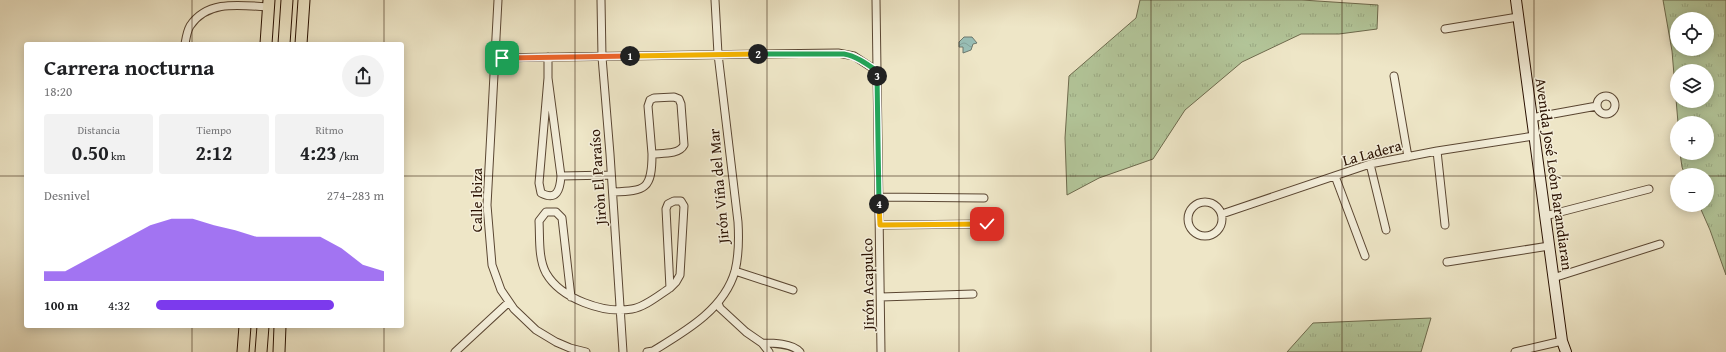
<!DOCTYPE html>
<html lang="es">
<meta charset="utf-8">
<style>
body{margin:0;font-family:"Gentium Book Plus",serif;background:#f2f2f2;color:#202124;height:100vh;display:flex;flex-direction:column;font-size:15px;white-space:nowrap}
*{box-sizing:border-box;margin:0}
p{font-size:13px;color:#757577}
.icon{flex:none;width:22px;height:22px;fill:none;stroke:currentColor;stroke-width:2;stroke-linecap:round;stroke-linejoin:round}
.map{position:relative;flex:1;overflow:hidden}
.drawer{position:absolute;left:24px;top:42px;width:380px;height:286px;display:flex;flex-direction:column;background:#fff;border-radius:4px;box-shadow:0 2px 10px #0003}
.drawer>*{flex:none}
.controls{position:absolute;left:1670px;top:12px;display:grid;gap:8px}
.controls a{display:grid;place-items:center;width:44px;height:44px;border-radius:50%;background:#fff;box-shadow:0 2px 10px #0003;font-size:20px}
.pin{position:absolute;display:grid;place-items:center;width:34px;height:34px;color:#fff;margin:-17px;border-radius:8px;box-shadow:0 2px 6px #0006}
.km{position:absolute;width:20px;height:20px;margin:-10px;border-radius:50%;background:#222;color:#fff;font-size:11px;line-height:20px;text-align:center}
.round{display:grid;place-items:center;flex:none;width:42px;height:42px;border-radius:21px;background:#f2f2f2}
.summary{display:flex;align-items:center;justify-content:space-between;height:68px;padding:0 20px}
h1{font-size:22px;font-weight:700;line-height:30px}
.stats{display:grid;grid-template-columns:repeat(3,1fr);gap:6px;height:68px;padding:4px 20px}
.stats div{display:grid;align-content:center;border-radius:4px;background:#f2f2f2;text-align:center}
.stats b{font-size:20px;font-weight:700}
.stats small{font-size:11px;font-weight:400}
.stats p{font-size:11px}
.chart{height:112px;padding:8px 20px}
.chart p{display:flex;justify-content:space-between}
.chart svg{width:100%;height:72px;margin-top:4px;fill:#7c3aed;opacity:.7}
ul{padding:0 20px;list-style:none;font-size:13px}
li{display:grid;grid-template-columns:64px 48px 1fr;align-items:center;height:30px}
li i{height:10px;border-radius:5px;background:#7c3aed}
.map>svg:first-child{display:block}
.grass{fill:url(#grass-tufts);stroke:#6e6b4e;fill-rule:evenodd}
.water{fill:url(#water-waves);stroke:#6c796e}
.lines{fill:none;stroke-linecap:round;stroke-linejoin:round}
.street-casing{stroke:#5a4632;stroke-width:9}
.secondary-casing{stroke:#291001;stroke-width:12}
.primary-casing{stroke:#291001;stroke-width:13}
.street{stroke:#f4efdb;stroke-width:7}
.secondary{stroke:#f4efdb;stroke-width:10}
.primary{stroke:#eee6c7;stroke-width:11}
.split-1-casing{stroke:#fff;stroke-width:8}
.split-2-casing{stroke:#fff;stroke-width:8}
.split-3-casing{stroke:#fff;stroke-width:8}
.split-4-casing{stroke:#fff;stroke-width:8}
.split-5-casing{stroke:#fff;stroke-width:8}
.split-1{stroke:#f0652b;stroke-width:5}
.split-2{stroke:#f5b400;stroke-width:5}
.split-3{stroke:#22a559;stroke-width:5}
.split-4{stroke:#22a559;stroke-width:5}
.split-5{stroke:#f5b400;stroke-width:5}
.grid{fill:none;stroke:#291001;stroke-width:1;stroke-opacity:0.55}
.labels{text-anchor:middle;stroke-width:3;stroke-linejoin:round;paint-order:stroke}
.street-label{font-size:15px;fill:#291001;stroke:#f4efdb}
</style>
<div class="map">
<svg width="1726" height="352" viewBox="0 0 1726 352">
<defs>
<pattern id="grass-tufts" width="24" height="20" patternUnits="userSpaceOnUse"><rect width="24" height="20" fill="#b3c69a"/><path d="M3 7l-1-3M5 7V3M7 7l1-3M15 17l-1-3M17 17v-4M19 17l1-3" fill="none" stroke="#9aa983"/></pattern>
<pattern id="water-waves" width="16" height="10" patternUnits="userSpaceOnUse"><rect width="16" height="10" fill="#99bfb7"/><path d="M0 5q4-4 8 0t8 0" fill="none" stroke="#84a39c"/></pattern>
</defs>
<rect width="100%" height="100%" fill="#eee6c7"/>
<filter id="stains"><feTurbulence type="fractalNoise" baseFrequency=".005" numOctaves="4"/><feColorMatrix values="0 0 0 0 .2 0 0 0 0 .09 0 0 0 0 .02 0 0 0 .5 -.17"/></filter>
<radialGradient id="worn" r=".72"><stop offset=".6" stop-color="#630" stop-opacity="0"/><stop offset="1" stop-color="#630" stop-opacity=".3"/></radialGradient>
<path class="grass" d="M 1140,0 L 1302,0 L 1378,5 L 1377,29 L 1339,34 L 1301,34 L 1242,62 L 1185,110 L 1153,159 L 1099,178 L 1067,195 L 1065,138 L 1069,76 L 1136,18 Z
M 1663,0 L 1726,0 L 1726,275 L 1710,230 L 1699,205 L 1707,205 L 1707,175 L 1685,175 L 1682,167 L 1680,153 L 1707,153 L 1707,123 L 1678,123 L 1672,51 ZM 1677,19 L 1707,19 L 1707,49 L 1677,49 ZM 1677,71 L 1707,71 L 1707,101 L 1677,101 Z
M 1431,318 L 1421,352 L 1287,352 L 1313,323 Z"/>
<path class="water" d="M 964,37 L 972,37 L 977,43 L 973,44 L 971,50 L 963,53 L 963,47 L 959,47 L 959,42 Z"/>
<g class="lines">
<g class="street-casing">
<path id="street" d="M 498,0 L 487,205 L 492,265 L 501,290 L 514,309 L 536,330 L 556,342 L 570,348 L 586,352
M 601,0 L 602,57 L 610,154 L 623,352
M 876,0 L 881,352
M 1445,29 L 1518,17
M 185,44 C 186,38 187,31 190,26 C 207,0 239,5 268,7
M 548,57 L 548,78 L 561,176 C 560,190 557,201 541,193 L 539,183 L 548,78
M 495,58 L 838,53 L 854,56 L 877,71
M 1394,76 L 1408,157
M1597 105a9 9 0 1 1 18 0a9 9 0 1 1-18 0Z
M 674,97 L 679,99 L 681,104 L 684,145 C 679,155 662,153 652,154 L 648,106 L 650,100 L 654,98 Z
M 1531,118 L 1597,106
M 1437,151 L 1445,225
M 1370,164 L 1386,230
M 561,176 L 611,175
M 1335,176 L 1365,256
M 613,192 C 646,191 652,189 652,154
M 879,197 L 984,198
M 674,201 L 681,201 L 684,206 L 680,275 L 676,282 L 670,288 L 666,209 L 668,204 Z
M1188 219a17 17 0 1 1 34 0a17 17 0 1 1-34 0Z
M 1222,214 L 1370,164 L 1437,151 L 1534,136
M 1545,216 L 1649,189
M 880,225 L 987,224
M 1447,262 L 1549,246
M 735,271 L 793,290
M 1553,278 L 1660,244
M 571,297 L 562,218 L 556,212 L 546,212 L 539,221 C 540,237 538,258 546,273 C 561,299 604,314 632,309 C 645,307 659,295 670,288
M 881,297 L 973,294
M 718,303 L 720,308 L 746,332 L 762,343 L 769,352
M 762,343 C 773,343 792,343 800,352
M 455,352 L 509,302
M 647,352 L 653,351 C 684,332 724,310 735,271 C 739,255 739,239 738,222 L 718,54 L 715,0
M 1515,352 L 1562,341"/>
</g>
<g class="secondary-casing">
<path id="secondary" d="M 1516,0 L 1562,341 L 1566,352"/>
</g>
<g class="primary-casing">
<path id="primary" d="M 266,44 L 269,0
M 284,44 L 287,0
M 301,44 L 304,0
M 243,352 L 245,326
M 261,352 L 263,326
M 279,352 L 280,326"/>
</g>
<use href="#street" class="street"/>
<use href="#secondary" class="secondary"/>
<use href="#primary" class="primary"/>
</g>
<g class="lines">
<g class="split-1-casing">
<path id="split-1" d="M 502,58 L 630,56"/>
</g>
<g class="split-2-casing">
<path id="split-2" d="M 630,56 L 758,54"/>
</g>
<g class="split-3-casing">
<path id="split-3" d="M 758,54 L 844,54 C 856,56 867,64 877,71 L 877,76"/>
</g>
<g class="split-4-casing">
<path id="split-4" d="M 877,76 L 879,204"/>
</g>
<g class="split-5-casing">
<path id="split-5" d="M 879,204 L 880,225 L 987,224"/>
</g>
<use href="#split-1" class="split-1"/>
<use href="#split-2" class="split-2"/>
<use href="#split-3" class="split-3"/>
<use href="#split-4" class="split-4"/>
<use href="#split-5" class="split-5"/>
</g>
<path class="grid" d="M 192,0 L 192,44M 384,0 L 384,44M 575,0 L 575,352M 767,0 L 767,352M 959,0 L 959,352M 1151,0 L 1151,352M 1342,0 L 1342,352M 1534,0 L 1534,352M 0,176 L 26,176M 402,176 L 1677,176M 1707,176 L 1726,176M 192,326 L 192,352M 384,326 L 384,352"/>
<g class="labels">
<g class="street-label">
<text transform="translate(1372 153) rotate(-15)" y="5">La Ladera</text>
<text transform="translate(1554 174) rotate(82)" y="5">Avenida José León Barandiaran</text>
<text transform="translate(598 177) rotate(-94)" y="5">Jiròn El Paraíso</text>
<text transform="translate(719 186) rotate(-95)" y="5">Jirón Viña del Mar</text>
<text transform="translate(477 200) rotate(-90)" y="5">Calle Ibiza</text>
<text transform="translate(868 284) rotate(-91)" y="5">Jirón Acapulco</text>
</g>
</g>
<rect width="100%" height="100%" filter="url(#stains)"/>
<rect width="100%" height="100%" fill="url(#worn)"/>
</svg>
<div class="controls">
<a><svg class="icon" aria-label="locate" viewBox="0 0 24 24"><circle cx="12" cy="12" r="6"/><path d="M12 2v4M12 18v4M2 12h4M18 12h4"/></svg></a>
<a><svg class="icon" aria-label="layers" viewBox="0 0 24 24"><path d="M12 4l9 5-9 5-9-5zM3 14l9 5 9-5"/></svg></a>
<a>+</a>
<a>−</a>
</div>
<div class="pin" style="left:502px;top:58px;background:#1e9e55"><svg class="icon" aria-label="arrive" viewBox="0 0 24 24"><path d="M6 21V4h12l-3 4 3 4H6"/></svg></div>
<div class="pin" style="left:987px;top:224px;background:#d93025"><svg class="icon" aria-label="check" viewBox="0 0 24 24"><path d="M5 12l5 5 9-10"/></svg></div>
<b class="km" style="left:630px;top:56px">1</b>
<b class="km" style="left:758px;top:54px">2</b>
<b class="km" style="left:877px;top:76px">3</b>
<b class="km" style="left:879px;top:204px">4</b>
<section class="drawer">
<div class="summary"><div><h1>Carrera nocturna</h1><p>18:20</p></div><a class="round"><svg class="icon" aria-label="share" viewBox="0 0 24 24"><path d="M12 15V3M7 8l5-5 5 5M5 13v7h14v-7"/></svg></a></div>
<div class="stats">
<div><p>Distancia</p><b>0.50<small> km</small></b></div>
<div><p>Tiempo</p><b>2:12</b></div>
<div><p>Ritmo</p><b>4:23<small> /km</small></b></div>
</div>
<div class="chart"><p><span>Desnivel</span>274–283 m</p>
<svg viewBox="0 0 160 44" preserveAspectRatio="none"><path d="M0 44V38L10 38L20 31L30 24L40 17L50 10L60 6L70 6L80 10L90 13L100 17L110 17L120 17L130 17L140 24L150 34L160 38V44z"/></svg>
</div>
<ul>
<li><b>100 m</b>4:32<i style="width:78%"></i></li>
</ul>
</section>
</div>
